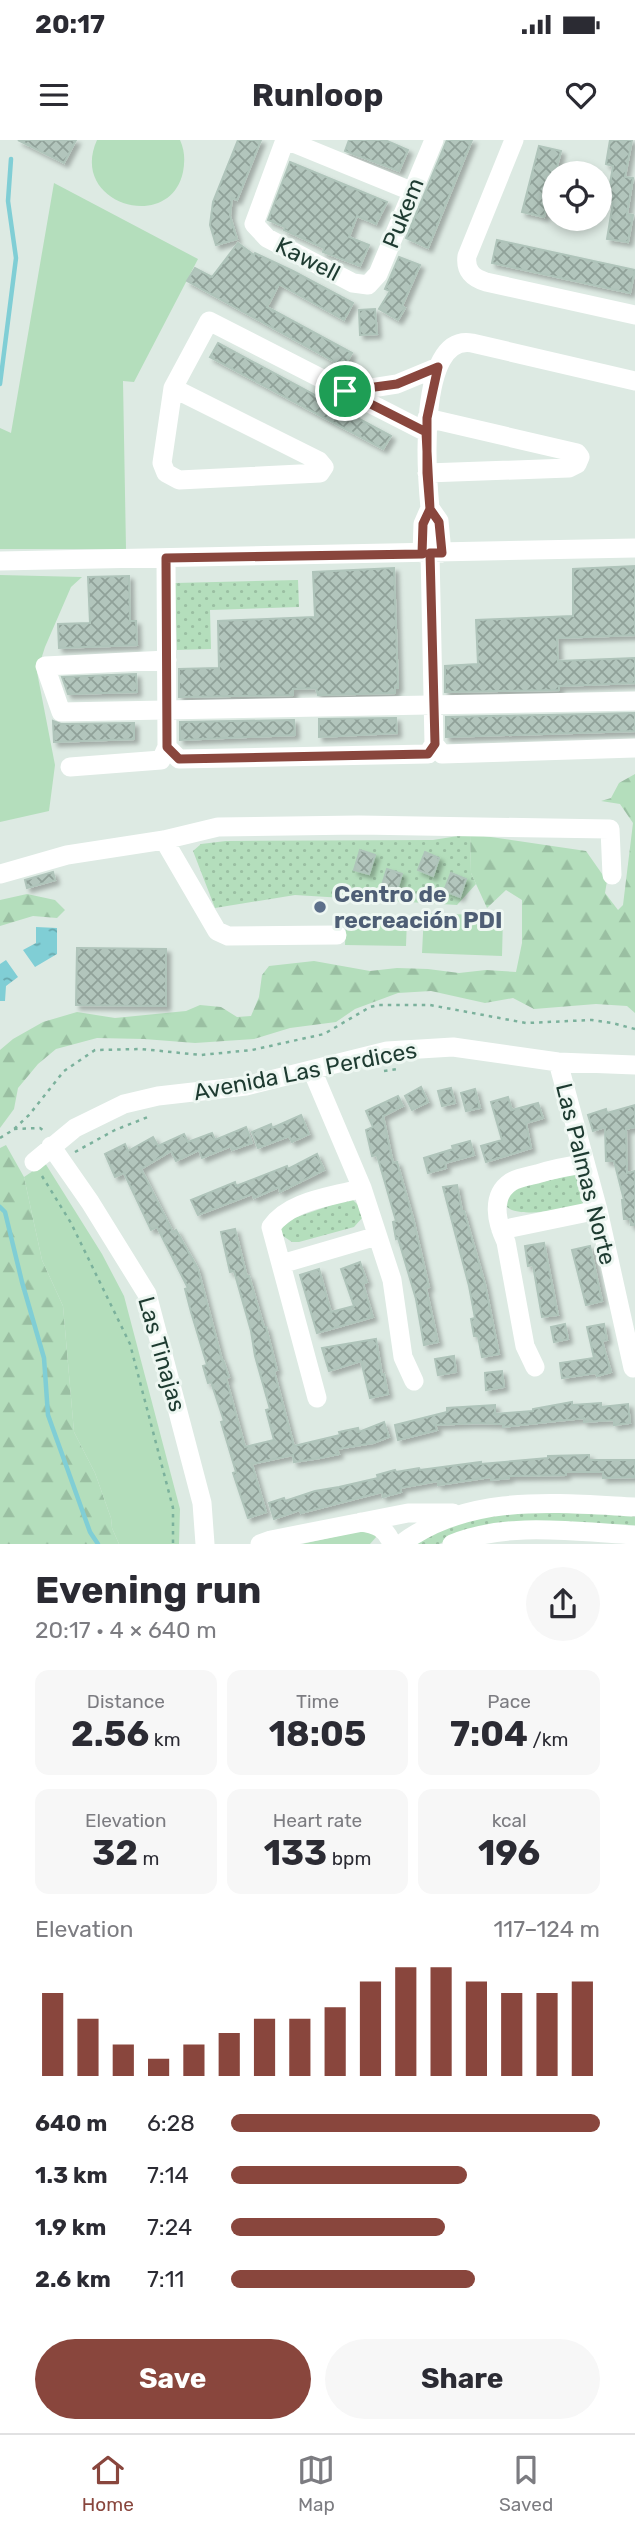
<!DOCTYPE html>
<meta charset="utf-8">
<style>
body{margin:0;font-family:Rubik,sans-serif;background:#f7f7f7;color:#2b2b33;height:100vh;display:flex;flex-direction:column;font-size:26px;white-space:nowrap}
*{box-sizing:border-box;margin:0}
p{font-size:23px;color:#7c7c81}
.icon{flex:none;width:38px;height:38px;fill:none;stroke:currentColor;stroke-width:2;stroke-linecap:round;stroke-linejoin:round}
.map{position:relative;height:1404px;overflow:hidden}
.details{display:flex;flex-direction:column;background:#fff;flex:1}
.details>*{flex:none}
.buttons{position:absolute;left:542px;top:21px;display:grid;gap:14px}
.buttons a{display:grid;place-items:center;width:70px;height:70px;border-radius:50%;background:#fff;box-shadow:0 4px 10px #0003;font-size:35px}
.pin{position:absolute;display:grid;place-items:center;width:60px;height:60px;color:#fff;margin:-30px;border:4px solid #fff;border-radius:50%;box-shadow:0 2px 7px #0007}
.round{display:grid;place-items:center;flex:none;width:74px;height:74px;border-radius:37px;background:#f7f7f7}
.headline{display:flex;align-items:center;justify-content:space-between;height:119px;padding:0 35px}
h1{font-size:38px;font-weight:700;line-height:52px}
.metrics{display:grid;grid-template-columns:repeat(3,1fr);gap:10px;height:119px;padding:7px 35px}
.metrics div{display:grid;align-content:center;border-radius:14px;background:#f7f7f7;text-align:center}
.metrics b{font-size:35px;font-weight:700}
.metrics small{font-size:19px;font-weight:400}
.metrics p{font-size:19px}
.chart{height:196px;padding:14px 35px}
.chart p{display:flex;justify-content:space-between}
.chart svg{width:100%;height:126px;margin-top:7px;stroke:#89463d;stroke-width:6}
.button{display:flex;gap:14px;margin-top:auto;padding:14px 35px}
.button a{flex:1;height:80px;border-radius:42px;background:#89463d;color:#fff;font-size:28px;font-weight:700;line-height:80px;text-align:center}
.button a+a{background:#f7f7f7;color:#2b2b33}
ul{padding:0 35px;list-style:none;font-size:23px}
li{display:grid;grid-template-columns:112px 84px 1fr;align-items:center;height:52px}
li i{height:18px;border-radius:9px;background:#89463d}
.status{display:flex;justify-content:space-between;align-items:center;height:49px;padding:0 35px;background:#fff;direction:ltr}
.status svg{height:19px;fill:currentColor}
header{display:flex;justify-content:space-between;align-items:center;height:91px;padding:0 35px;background:#fff;font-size:32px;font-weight:700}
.menu{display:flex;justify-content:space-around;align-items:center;height:98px;border-top:2px solid #e1e1e2;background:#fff;font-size:19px;color:#7c7c81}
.menu a{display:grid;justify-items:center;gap:4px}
.menu .selected{color:#89463d}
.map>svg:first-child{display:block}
.grass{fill:url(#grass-dots)}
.forest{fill:url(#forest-firs)}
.park{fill:#b4debc}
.water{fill:url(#water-ripples)}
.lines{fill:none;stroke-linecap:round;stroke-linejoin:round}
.stream{stroke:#80ced5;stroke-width:4.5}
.building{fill:url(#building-cross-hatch);stroke:#afc4ba;stroke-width:2;filter:url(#shadow)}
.path{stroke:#7bb19c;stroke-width:2.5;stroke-dasharray:3.5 5;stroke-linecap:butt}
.minor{stroke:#fff;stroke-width:19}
.route-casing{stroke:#fff;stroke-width:14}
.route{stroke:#89463d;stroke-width:9}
.service-dot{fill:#5c6f8a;stroke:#eef7f2;stroke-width:2.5}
.labels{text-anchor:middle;stroke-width:6;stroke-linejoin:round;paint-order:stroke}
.street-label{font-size:23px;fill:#1e3b31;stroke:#eef7f2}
.service-label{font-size:23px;font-weight:bold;fill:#4e5e75;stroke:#eef7f2;text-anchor:start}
</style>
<div class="status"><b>20:17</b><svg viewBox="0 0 49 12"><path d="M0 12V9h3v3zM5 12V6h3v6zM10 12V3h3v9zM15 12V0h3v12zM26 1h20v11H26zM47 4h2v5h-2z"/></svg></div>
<header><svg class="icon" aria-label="menu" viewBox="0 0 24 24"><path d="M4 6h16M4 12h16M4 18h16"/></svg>Runloop<svg class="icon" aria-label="heart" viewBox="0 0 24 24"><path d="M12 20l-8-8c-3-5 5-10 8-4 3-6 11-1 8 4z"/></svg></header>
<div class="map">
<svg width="635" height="1404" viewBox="0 0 635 1404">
<defs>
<pattern id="grass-dots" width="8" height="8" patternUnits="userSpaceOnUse" patternTransform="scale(1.75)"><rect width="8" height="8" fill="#b4debc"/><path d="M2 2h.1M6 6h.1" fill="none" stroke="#9abfa2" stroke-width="1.8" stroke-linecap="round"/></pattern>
<pattern id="forest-firs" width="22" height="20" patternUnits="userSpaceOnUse" patternTransform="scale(1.75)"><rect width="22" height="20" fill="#b4debc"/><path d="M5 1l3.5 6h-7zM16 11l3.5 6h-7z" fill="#9abfa2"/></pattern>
<pattern id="water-ripples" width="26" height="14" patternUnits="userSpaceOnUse" patternTransform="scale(1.75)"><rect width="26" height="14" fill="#80ced5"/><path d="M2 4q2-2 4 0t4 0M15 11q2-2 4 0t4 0" fill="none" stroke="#68a8ad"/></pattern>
<pattern id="building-cross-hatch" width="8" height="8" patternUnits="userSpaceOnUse" patternTransform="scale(1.75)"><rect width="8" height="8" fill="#b2c5bc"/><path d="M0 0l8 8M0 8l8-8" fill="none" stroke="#90a199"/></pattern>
<filter id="shadow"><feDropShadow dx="4" dy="4" stdDeviation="2" flood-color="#0004"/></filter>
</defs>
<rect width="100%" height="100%" fill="#ddeae3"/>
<path class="grass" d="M 298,440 L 299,467 L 210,470 L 211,509 L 177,510 L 175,443 Z
M 470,694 L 471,733 L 476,744 L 457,765 L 295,755 L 215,768 L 193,711 L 201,704 L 226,701 L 433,700 Z
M 576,1034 L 582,1035 L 587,1053 L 582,1065 C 565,1068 520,1079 507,1067 L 508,1056 L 516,1048 Z
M 346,1060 L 353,1060 L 358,1065 L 362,1078 L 354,1087 L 299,1102 L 292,1102 L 280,1094 L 280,1089 L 294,1078 Z
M 533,1372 L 635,1375 L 635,1387 L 457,1396 L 439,1404 L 413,1404 L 429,1394 L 479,1376 Z"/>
<path class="forest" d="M 635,634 L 635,873 L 627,866 L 596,864 L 534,869 L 513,858 L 485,863 L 431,851 L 398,853 L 355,869 L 336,882 L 290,888 L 254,899 L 195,903 L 144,899 L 97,898 L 56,909 L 38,924 L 18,948 L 14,969 L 0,988 L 0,910 L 13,899 L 43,882 L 77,872 L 115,878 L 186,871 L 200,865 L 221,867 L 237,877 L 251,876 L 259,857 L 262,835 L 269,826 L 314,821 L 370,831 L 397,828 L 428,829 L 459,833 L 486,830 L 516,832 L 522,803 L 522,760 L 506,750 L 487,768 L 471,733 L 470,694 L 586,711 L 607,741 L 605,753 L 618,770 L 623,765 L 633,683 L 620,664 L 601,661 L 611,658 L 619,643 Z
M 27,754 L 55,760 L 65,770 L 57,778 L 33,776 L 0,786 L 0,760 Z
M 6,1005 L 24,1037 L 42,1120 L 63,1166 L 74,1292 L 95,1333 L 111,1378 L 112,1388 L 119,1404 L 0,1404 L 0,1008 Z"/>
<path class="park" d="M 97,0 L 180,0 C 185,11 185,21 183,32 C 170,94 68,64 97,0 Z
M 54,43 L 198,119 L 134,242 L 123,241 L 126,409 L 0,409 L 0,288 L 11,293 Z
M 0,435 L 82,437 L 71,447 L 45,507 L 37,532 L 55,625 L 49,671 L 0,682 Z
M 424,773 L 503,776 L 502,816 L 422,813 Z
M 346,777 L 407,778 L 406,806 L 345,805 Z
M 45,1023 L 102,1114 L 124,1156 L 180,1369 L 179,1404 L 119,1404 L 112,1388 L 111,1378 L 95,1333 L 74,1292 L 63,1166 L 42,1120 L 24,1037 Z
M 374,1388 L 377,1396 L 370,1404 L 302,1404 Z"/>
<path class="water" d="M 36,787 L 57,788 L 57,814 L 35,827 L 23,810 L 36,803 Z
M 6,820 L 18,837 L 6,846 L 5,861 L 0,861 L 0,824 Z"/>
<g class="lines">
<path class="stream" d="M 0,244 L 16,118 L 8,61 L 11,19
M 0,1067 L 5,1072 L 22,1142 L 44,1218 L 48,1275 L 90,1392 L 98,1404"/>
</g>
<path class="building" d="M 18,0 L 76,0 L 64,23 Z
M 238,0 L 261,0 L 237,60 L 232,58 L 230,76 L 237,99 L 216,105 L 210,85 L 213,62 Z
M 349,0 L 385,0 L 408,10 L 399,31 L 345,11 Z
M 447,0 L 472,0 L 428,108 L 406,98 Z
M 610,0 L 632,0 L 625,37 L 633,38 L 627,74 L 633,75 L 628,102 L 607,99 L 613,63 L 607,62 L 613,26 L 606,24 Z
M 539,6 L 561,11 L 544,77 L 522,72 Z
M 290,22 L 387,62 L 376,84 L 357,76 L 349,97 L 369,105 L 360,126 L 323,112 L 324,108 L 284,90 L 285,87 L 268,80 Z
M 497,100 L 635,130 L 630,153 L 492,123 Z
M 238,103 L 254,115 L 255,113 L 293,131 L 353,163 L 344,180 L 279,144 L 267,167 L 352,213 L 344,227 L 187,141 L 195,128 L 212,137 Z
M 399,117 L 420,125 L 402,166 L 405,168 L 398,180 L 379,169 L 390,151 L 385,149 Z
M 375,169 L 377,194 L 360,195 L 359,170 Z
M 218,203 L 391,296 L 383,309 L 210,217 Z
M 635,426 L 635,495 L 557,498 L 558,521 L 635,518 L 635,543 L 559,546 L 559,550 L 445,552 L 445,526 L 478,524 L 476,480 L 573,476 L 573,429 Z
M 394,428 L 398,548 L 395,548 L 395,553 L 318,555 L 316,548 L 293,549 L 293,555 L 179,557 L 179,529 L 219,528 L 218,481 L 315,477 L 313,432 Z
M 129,436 L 130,481 L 136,481 L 137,505 L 59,508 L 58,484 L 90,483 L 88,437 Z
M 136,534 L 137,552 L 68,554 L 62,537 Z
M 635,573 L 635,591 L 446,597 L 446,577 Z
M 396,578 L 397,593 L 319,597 L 319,579 Z
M 294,580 L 295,595 L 180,600 L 180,582 Z
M 53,581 L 61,584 L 134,583 L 134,599 L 54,602 Z
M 360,710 L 375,715 L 369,734 L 354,730 Z
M 425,712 L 439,718 L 433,736 L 418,730 Z
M 387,729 L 402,734 L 396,753 L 381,748 Z
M 53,732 L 55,740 L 27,748 L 25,740 Z
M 451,733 L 466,739 L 460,757 L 444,751 Z
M 77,808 L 166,809 L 166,866 L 76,865 Z
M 421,947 L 428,962 L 412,970 L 405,956 Z
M 451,948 L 455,963 L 442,966 L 438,951 Z
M 475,949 L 480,968 L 466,971 L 461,953 Z
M 398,956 L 403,966 L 383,976 L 393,1023 L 397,1022 L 413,1078 L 429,1147 L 426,1148 L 438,1202 L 424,1205 L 416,1159 L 398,1098 L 396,1099 L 393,1082 L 396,1081 L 377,1015 L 372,1016 L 366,990 L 373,987 L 366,971 Z
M 508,957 L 512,970 L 538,963 L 543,978 L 526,983 L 531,1008 L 486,1022 L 481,1006 L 502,1000 L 491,962 Z
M 635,965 L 635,987 L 626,989 L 627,1033 L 635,1031 L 635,1085 L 631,1085 L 630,1079 L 624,1079 L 622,1060 L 624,1060 L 614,1021 L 606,1021 L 605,987 L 593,991 L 588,975 L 606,969 L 607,973 Z
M 301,975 L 309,994 L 292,1002 L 289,996 L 258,1008 L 252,992 L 271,984 L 272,988 Z
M 246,987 L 252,1003 L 232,1010 L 231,1006 L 202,1018 L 199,1010 L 176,1021 L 171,1011 L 141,1029 L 173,1092 L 176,1090 L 198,1129 L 222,1220 L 223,1220 L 229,1237 L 226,1238 L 245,1307 L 274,1300 L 266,1270 L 270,1269 L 255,1216 L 251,1191 L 234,1131 L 230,1132 L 221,1092 L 235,1089 L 247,1137 L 249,1136 L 264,1187 L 266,1187 L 277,1230 L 274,1231 L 294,1306 L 340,1295 L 339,1292 L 358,1288 L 359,1292 L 384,1282 L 389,1297 L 373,1303 L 337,1309 L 339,1314 L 320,1318 L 294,1322 L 293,1315 L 252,1324 L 266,1372 L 248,1378 L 233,1333 L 236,1332 L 221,1282 L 224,1281 L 211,1242 L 208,1243 L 203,1226 L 207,1225 L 191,1172 L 185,1149 L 188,1148 L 157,1087 L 151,1090 L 124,1033 L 115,1037 L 105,1014 L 125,1004 L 128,1011 L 153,997 L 158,1006 L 184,994 L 188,1002 L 212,993 L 215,1000 Z
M 470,1001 L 474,1015 L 445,1023 L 446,1028 L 428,1033 L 424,1018 L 453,1009 L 452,1006 Z
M 317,1014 L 324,1030 L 280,1052 L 279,1047 L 254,1058 L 252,1054 L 198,1075 L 191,1060 L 235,1042 L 236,1046 L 287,1026 L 288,1029 Z
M 457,1045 L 462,1071 L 464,1071 L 485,1144 L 499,1214 L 482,1217 L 478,1196 L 474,1196 L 471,1179 L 475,1178 L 469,1146 L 443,1047 Z
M 544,1103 L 558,1175 L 542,1177 L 533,1125 L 528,1126 L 525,1106 Z
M 590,1106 L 602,1161 L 586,1165 L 572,1110 Z
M 360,1122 L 367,1142 L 363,1144 L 373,1177 L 317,1193 L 300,1135 L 319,1129 L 331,1172 L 354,1166 L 341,1129 Z
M 565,1184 L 568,1199 L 554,1202 L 551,1187 Z
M 604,1184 L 607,1200 L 602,1201 L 611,1232 L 597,1236 L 596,1233 L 562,1238 L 560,1223 L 594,1218 L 587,1187 Z
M 376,1199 L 382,1235 L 384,1234 L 388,1254 L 370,1258 L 361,1221 L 329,1231 L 322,1208 Z
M 454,1216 L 456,1232 L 438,1235 L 435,1219 Z
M 502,1231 L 504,1247 L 486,1250 L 485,1233 Z
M 572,1262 L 572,1265 L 601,1263 L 601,1267 L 628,1264 L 630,1283 L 614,1285 L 614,1280 L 584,1282 L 584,1278 L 503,1287 L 503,1284 L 476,1283 L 435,1285 L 437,1290 L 398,1300 L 395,1285 L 447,1272 L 447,1268 L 495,1265 L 495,1274 L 533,1271 L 533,1269 Z
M 589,1315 L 589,1320 L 635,1320 L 635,1337 L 603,1338 L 603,1332 L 566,1332 L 566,1335 L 509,1336 L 509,1338 L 491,1340 L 491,1337 L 438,1345 L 438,1341 L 400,1348 L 401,1352 L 383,1357 L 382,1352 L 301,1373 L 300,1370 L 274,1379 L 269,1363 L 284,1358 L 285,1361 L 315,1351 L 339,1347 L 378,1338 L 377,1335 L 395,1330 L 396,1332 L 419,1328 L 420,1330 L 481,1322 L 481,1324 L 548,1318 L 548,1316 Z"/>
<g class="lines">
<path class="path" d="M 384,931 L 398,929
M 14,989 L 40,988 L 44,991
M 0,998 L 13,990 L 29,975 L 64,931 L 95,910 L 141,909 L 201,915 L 252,910 L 324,894 L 370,867 L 379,865 L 430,865 L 526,883 L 592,880 L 612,883 L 635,889
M 75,1012 L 115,990 L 148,977
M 42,1036 L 71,1083 L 130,1204 L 173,1368 L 173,1404"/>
<path class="minor" d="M 285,0 L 254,84 L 267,98 L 353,143 L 368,145 L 378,134 L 434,0
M 286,0 L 411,51
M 514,0 L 467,116 C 465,131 473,138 486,142 L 635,175
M 173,248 L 319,321 L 324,327 L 320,333 L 179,340 L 166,333 L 162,323 L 173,248 L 209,181 L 426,292
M 346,252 L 397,244 L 438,227
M 427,333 L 569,328 L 577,324 L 580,317 L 577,313 L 427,278
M 430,368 C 427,337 416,193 472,203 L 635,241
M 422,413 L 423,384 L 430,368 L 439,381 L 442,413
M 430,413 L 434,604
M 0,421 L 635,408
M 167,520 L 45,526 L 61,572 L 635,561
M 434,604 L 442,614 L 635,608
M 167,607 L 179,619 L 428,614 L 434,604
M 70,627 L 161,620 L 167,607 L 166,418
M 164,700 L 217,791 L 228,796 L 337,795
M 0,734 L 67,715 L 164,700 L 218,687 L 359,685 L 610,689 L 612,735
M 558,922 L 598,1070 L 633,1228
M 312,930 L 362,1048 L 392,1140 L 403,1217 L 414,1241
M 51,1006 L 90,1062 L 147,1154 L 202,1363 L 205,1404
M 34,1022 L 75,988 L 124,964 L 158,956 L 246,946 L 387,911 L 453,907 L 558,922 L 635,925
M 501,1090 L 598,1070
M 281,1124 L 377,1096
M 535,1227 L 525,1206 L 506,1102 C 497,1083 490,1056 511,1042 C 517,1038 529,1036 537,1034 C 553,1029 568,1026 585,1024
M 317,1258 L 271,1087 C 289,1060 333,1057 362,1048
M 361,1382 C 376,1384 386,1388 392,1404
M 260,1404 L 271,1400 L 408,1373 L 453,1373
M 401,1404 C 468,1353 556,1363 635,1367
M 452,1404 C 508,1381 576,1392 635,1395"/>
</g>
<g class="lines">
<g class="route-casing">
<path id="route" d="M 345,251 L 426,292 L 430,369 L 423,384 L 422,414 L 166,418 L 167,607 L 179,619 L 428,614 L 435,604 L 430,413 L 442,413 L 439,382 L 430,369 L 427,333 L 427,278 L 438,227 L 397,244 L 345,251"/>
</g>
<use href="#route" class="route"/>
</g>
<circle class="service-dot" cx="320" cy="767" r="7"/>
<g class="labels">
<g class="street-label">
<text transform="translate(403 73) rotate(-68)" y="8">Pukem</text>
<text transform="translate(308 119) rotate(27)" y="8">Kawell</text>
<text transform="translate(305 931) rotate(-11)" y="8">Avenida Las Perdices</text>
<text transform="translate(586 1034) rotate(76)" y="8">Las Palmas Norte</text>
<text transform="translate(162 1214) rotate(74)" y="8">Las Tinajas</text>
</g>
<g class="service-label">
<text x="334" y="762">Centro de<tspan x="334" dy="26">recreación PDI</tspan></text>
</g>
</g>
</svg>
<div class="buttons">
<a><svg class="icon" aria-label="locate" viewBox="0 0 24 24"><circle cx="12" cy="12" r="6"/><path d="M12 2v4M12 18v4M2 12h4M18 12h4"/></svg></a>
</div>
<div class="pin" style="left:345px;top:251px;background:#1e9e55"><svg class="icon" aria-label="arrive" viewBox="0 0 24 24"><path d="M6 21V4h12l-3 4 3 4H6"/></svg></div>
</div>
<section class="details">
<div class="headline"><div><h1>Evening run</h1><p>20:17 · 4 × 640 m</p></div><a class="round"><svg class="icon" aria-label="share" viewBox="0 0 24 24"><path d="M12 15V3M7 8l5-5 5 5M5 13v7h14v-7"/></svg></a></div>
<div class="metrics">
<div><p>Distance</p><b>2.56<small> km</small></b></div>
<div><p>Time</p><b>18:05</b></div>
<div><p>Pace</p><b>7:04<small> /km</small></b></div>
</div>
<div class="metrics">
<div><p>Elevation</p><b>32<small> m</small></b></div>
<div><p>Heart rate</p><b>133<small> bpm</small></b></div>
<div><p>kcal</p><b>196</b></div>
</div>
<div class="chart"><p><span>Elevation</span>117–124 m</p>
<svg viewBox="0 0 160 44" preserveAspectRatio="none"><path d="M5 44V15M15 44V24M25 44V33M35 44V38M45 44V33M55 44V29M65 44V24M75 44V24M85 44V20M95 44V11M105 44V6M115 44V6M125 44V11M135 44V15M145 44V15M155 44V11"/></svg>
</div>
<ul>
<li><b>640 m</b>6:28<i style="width:100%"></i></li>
<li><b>1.3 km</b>7:14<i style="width:64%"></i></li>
<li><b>1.9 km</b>7:24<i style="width:58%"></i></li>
<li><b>2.6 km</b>7:11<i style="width:66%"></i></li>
</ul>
<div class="button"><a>Save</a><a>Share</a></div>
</section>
<nav class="menu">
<a class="selected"><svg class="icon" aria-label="home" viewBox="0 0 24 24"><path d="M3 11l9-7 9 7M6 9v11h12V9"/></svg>Home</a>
<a><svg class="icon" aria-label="map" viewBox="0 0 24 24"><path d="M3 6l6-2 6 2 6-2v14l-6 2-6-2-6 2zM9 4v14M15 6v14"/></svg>Map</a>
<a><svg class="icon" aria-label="saved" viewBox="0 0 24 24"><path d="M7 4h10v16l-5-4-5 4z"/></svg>Saved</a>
</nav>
